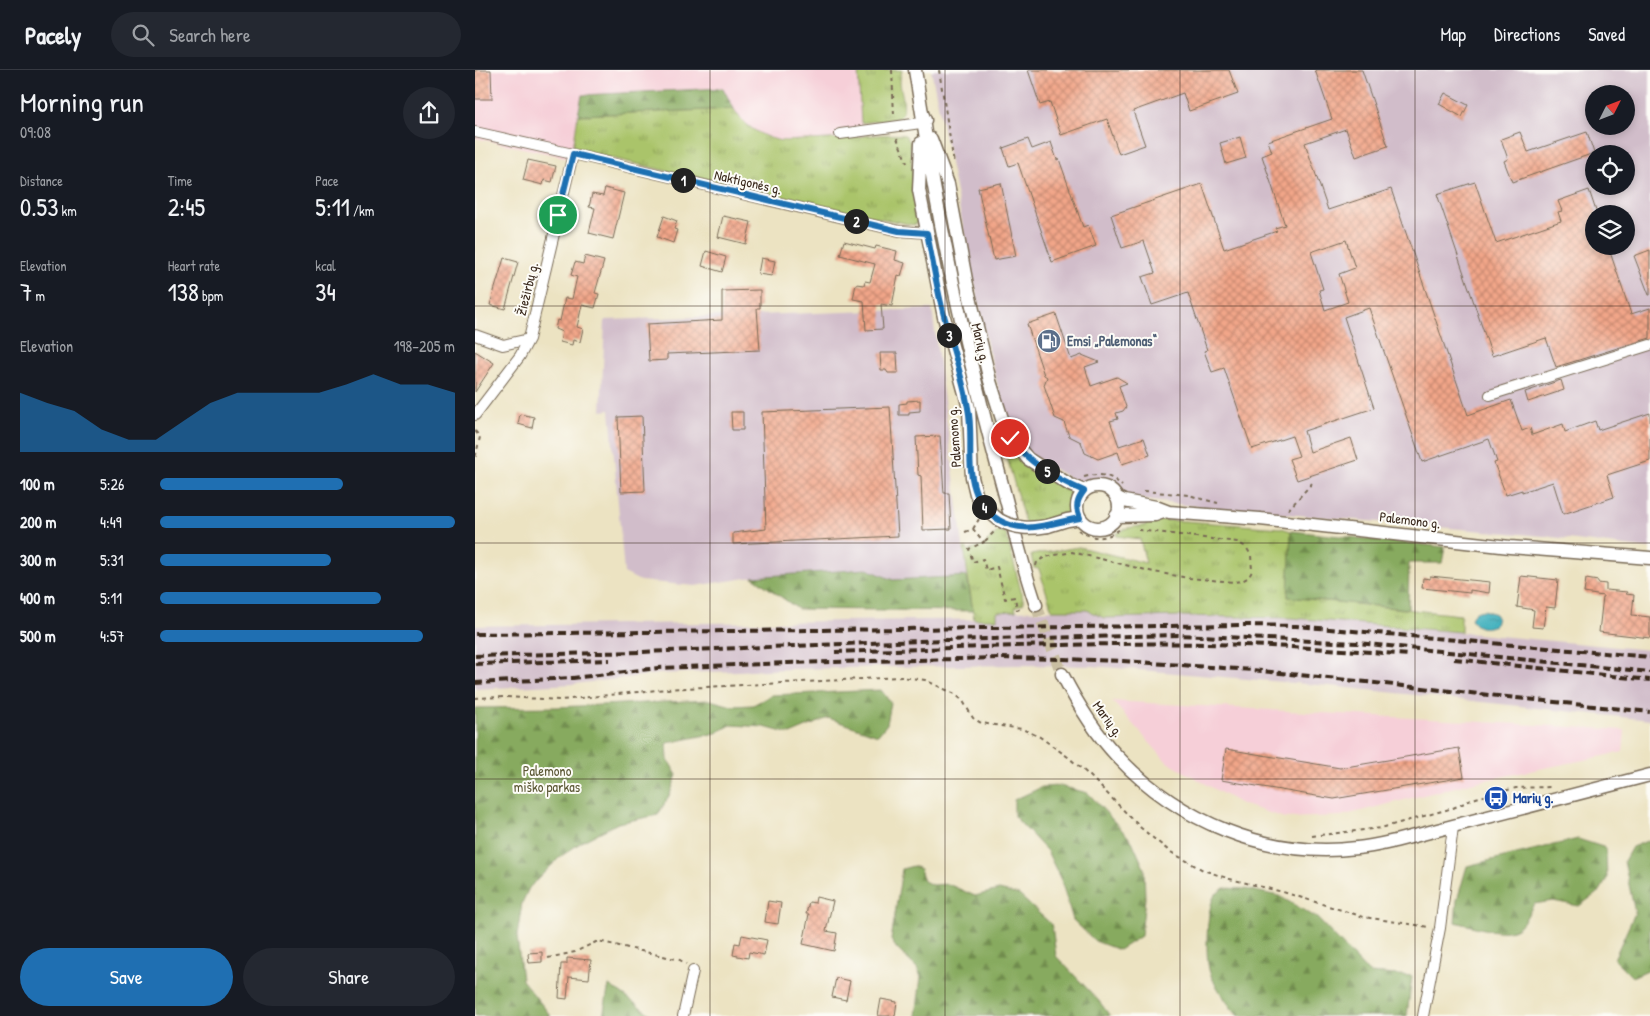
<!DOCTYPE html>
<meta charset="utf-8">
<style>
body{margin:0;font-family:"Patrick Hand",sans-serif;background:#242831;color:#f1f3f6;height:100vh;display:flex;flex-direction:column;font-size:19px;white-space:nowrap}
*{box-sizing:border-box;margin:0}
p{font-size:16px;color:#9ea1a6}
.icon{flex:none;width:28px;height:28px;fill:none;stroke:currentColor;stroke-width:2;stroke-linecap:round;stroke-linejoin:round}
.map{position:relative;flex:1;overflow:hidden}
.panel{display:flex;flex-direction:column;background:#171b24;width:475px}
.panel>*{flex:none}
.needle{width:32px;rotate:48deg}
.controls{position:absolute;left:1110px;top:15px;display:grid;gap:10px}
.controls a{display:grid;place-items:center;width:50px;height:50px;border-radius:50%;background:#171b24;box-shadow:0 2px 8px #0003;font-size:25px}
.pin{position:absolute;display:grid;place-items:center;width:42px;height:42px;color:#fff;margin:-21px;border:2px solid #fff;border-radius:50%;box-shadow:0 1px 5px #0007}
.km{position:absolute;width:25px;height:25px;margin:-12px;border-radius:50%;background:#222;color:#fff;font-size:14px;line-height:25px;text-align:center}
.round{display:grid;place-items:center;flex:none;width:52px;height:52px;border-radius:26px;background:#242831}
.headline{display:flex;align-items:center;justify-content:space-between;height:85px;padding:0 20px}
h1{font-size:28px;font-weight:600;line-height:38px}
.stats{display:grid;grid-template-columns:repeat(3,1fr);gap:8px;height:85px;padding:5px 20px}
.stats div{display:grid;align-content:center}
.stats b{font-size:25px;font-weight:600}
.stats small{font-size:14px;font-weight:400}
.stats p{font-size:14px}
.chart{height:140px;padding:10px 20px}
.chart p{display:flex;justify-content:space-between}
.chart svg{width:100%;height:90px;margin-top:5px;fill:#1f6fb2;opacity:.7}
.primary-button{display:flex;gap:10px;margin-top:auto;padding:10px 20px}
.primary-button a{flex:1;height:58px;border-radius:30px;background:#1f6fb2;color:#fff;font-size:20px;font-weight:600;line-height:58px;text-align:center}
.primary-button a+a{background:#242831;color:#f1f3f6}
ul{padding:0 20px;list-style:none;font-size:16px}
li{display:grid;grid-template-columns:80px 60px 1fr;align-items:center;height:38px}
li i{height:12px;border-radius:6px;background:#1f6fb2}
header{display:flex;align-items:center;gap:30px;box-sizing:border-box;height:70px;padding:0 25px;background:#171b24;border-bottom:1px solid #363941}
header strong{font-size:24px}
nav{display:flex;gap:28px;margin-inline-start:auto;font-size:18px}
.search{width:350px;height:45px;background:#242831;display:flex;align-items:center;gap:12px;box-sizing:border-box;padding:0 18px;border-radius:28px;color:#9ea1a6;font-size:19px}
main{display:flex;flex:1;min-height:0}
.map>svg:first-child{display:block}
.built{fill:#f6cfd8}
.industrial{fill:#d1bdca;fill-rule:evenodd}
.grass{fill:url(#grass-tufts);stroke:#727744}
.forest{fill:url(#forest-firs);stroke:#616a3e}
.water{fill:url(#water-ripples);stroke:#3e6d6e}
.building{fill:url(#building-cross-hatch);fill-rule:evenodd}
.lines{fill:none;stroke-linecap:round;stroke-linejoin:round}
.tertiary-tunnel{stroke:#c9bea1;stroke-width:12;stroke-dasharray:12 6;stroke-linecap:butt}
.minor-casing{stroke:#796b57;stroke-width:12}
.tertiary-casing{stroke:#796b57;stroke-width:15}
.path{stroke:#796b57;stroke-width:2;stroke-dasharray:4 4;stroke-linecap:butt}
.minor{stroke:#fff;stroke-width:10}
.tertiary{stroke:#fff;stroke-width:12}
.rail{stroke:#3b2a1e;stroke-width:4;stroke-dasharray:8 4;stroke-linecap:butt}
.tertiary-bridge-casing{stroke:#796b57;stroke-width:15;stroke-linecap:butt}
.tertiary-bridge{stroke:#fff;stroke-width:12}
.route-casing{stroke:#fff;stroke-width:10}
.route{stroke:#1f6fb2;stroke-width:6}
.grid{fill:none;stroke:#3b2a1e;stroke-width:1;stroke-opacity:0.55}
.labels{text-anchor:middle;stroke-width:4;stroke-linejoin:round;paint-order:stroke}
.street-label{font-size:14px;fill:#3b2a1e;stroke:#fdfcf7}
.service-label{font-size:14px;font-weight:bold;fill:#4e5e75;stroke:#fdfcf7;text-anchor:start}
.park-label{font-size:14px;fill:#5c5835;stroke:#fdfcf7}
.transit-label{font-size:14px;font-weight:bold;fill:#164399;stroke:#fdfcf7;text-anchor:start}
</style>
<header>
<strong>Pacely</strong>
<div class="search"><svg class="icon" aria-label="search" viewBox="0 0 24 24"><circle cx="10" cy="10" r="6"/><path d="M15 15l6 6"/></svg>Search here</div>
<nav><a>Map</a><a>Directions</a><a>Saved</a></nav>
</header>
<main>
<section class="panel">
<div class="headline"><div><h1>Morning run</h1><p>09:08</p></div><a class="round"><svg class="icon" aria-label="share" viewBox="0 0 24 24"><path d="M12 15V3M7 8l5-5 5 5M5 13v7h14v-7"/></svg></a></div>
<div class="stats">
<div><p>Distance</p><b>0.53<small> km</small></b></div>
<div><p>Time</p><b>2:45</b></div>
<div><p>Pace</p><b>5:11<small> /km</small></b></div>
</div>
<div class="stats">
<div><p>Elevation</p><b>7<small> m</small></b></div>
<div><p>Heart rate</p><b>138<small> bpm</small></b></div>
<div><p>kcal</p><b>34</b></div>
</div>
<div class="chart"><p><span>Elevation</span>198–205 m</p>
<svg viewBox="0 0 160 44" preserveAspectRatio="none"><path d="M0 44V15L10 20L20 24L30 33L40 38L50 38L60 29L70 20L80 15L90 15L100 15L110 15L120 11L130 6L140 11L150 11L160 15V44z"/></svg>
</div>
<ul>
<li><b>100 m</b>5:26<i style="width:62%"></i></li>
<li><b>200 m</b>4:49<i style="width:100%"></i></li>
<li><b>300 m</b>5:31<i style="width:58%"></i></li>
<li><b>400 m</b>5:11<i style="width:75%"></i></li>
<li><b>500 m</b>4:57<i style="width:89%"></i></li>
</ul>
<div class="primary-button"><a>Save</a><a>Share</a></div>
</section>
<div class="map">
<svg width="1175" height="946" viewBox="0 0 1175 946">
<defs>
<pattern id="grass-tufts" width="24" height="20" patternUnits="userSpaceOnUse" patternTransform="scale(1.25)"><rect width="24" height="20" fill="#aac46a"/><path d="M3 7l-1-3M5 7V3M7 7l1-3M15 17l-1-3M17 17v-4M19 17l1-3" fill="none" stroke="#8c9f57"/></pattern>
<pattern id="forest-firs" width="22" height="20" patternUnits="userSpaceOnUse" patternTransform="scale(1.25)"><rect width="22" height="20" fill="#87aa5e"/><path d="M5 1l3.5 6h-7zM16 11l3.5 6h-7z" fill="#708b4d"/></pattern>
<pattern id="water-ripples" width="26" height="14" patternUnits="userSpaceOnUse" patternTransform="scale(1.25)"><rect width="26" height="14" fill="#41b0bd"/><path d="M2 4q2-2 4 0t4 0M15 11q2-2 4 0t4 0" fill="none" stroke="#388f99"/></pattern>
<pattern id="building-cross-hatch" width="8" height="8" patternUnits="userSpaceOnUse" patternTransform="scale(1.25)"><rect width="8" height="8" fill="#f2a689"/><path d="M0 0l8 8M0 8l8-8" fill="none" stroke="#c5876f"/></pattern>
</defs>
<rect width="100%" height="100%" fill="#fdfcf7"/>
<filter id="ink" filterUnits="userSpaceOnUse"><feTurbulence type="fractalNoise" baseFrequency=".02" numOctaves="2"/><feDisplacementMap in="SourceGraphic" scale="10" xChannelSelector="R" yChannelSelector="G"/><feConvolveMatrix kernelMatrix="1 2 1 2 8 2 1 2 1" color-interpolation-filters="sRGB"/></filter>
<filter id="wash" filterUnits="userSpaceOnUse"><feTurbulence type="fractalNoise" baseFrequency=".0096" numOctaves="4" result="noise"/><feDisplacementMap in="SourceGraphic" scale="20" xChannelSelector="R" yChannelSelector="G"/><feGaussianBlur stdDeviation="1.12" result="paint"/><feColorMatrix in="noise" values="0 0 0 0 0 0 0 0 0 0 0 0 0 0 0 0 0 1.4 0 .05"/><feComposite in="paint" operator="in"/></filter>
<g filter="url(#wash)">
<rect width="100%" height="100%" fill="#ece3c2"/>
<path class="built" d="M 0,0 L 383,0 L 386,53 L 389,66 L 348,70 L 303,70 L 285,65 L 263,46 L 247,18 L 107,25 L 98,79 L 94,88 L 0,68 Z
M 637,631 L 1150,660 L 1148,682 L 996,713 L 866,746 L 810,748 L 766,734 L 692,692 Z"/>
<path class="industrial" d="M 456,0 L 1175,0 L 1175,479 L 1068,466 L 718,436 L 676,431 L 648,425 L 635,412 L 623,410 L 610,413 L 594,408 L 556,385 L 542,370 L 532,352 L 512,274 ZM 1119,24 L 1151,24 L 1151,56 L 1119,56 ZM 1119,84 L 1151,84 L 1151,116 L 1119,116 ZM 1119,144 L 1151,144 L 1151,176 L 1119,176 Z
M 457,239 L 492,506 L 418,510 L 392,499 L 278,507 L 220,516 L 165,511 L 149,503 L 135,340 L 126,341 L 130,250 Z
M 612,540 L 629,548 L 705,546 L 817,548 L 883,553 L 1175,580 L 1175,650 L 855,616 L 617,596 L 540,595 L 316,599 L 184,604 L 99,614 L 0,619 L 0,556 L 522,549 L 522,541 Z"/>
<path class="grass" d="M 383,0 L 427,0 C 426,4 425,8 425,12 C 426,25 433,37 424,48 L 386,53 Z
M 259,39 C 267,54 285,66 302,70 C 310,72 320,70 329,70 C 362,70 396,63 430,65 L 435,72 L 437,98 L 445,150 L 439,155 L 324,132 L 98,79 L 103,45 Z
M 524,358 L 535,378 L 545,389 L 600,423 L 596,431 L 597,443 L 574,450 L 550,453 Z
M 671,450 L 709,451 L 806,458 L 816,461 L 813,527 L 986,545 L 986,562 L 817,548 L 705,546 L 629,548 L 612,540 L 577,540 L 564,499 L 559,498 L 556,485 L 604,477 L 671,493 L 665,469 L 642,466 L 641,464 L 652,458 L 671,455 Z
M 523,461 L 531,463 L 549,533 L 540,537 L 541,541 L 522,542 L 522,549 L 499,549 L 489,478 L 492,478 L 493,481 L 508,476 Z"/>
<path class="forest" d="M 248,18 L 259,39 L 103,45 L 107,25 Z
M 816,461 L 970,477 L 967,493 L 934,493 L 933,539 L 813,527 Z
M 392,499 L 418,510 L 492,506 L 498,541 L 323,539 L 278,507 Z
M 406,620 L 416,633 L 412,654 L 403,665 L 353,648 L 315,664 L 289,657 L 256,655 L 241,663 L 192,673 L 193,690 L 202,705 L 195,724 L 183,745 L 143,753 L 108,771 L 85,787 L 54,818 L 47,833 L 42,866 L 47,910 L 76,946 L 0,946 L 0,638 L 82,637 L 235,630 L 257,636 L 278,635 L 297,625 Z
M 585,716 L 613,723 L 657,771 L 669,798 L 670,828 L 666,866 L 644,880 L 620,871 L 598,850 L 586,810 L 572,781 L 539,746 L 539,730 L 567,717 Z
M 1103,769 L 1131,778 L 1132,809 L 1125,821 L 1104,836 L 1078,831 L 1059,834 C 1053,843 1049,855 1040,859 C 1027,866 994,855 980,852 L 982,830 L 992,796 Z
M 1172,771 L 1175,773 L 1175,899 L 1157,907 L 1139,889 L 1160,843 L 1149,791 L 1157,777 Z
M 438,796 L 445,799 L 449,811 L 457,815 L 473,814 L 500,826 L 524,820 L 544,825 L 577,855 L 581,886 L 624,931 L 635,946 L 441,946 L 446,907 L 442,898 L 422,879 L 416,870 L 427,799 Z
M 749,818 L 770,819 L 804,826 L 842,848 L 894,903 L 937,906 L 932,946 L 763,946 C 754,936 740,916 735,903 C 730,889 731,838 740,825 C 742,823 747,820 749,818 Z
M 134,915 L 178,946 L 128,946 Z"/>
<path class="water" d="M 1009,540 L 1020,544 L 1022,547 L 1020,555 C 1011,559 1001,559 996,549 C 999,542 1002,541 1009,540 Z"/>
<g id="blocks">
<path class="building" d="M 0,0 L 16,0 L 17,29 L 0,29 Z
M 553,0 L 754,0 L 763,24 L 714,41 L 708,23 L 658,41 L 670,75 L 644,84 L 632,49 L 586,65 L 575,32 L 565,35 Z
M 840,0 L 887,0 L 913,76 L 881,87 L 871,59 L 830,73 L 853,140 L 916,119 L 993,345 L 1036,330 L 1047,361 L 1055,358 L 1057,365 L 1088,354 L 1090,362 L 1120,351 L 1123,360 L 1175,343 L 1175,391 L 1132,405 L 1139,427 L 1088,444 L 1078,412 L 1047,422 L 1047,420 L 1031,425 L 1019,393 L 1022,392 L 1014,369 L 947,392 L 894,238 L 869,247 L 899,338 L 829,361 L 835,382 L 876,368 L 883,390 L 822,410 L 814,389 L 824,386 L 817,366 L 777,379 L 749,298 L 737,302 L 729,281 L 732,280 L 713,223 L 677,235 L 667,207 L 680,203 L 669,171 L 647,178 L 636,145 L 727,114 L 749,179 L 802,161 L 800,158 L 810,155 L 787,86 L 797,82 L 793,71 L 857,49 ZM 871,170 L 880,198 L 864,204 L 873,232 L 850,240 L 844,220 L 848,219 L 836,182 Z
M 970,23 L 993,35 L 987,47 L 964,34 Z
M 1045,62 L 1053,82 L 1112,62 L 1119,83 L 1037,112 L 1029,91 L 1033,89 L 1026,69 Z
M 765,67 L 771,88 L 751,94 L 745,73 Z
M 553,69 L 557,79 L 576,72 L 582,90 L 584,89 L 608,157 L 613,155 L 621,176 L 577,192 L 543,93 L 534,96 L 528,78 Z
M 53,90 L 81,96 L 77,112 L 69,110 L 68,115 L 48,110 Z
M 1000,112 L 1021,173 L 1086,151 L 1083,142 L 1087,141 L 1083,131 L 1114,120 L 1122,144 L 1119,144 L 1119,176 L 1133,176 L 1156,244 L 1175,238 L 1175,268 L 1081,297 L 1071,268 L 1017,286 L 962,124 Z
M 526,113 L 541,186 L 519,190 L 503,118 Z
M 130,118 L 149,123 L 138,169 L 114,163 L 120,138 L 114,137 L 117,124 L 128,126 Z
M 189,146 L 202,151 L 199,159 L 202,160 L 198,173 L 182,167 Z
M 248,146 L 276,152 L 271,174 L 243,167 Z
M 369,171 L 400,179 L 401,176 L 422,181 L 420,190 L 430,193 L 426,206 L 423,205 L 417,236 L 406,234 L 408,259 L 391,260 L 389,231 L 378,229 L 381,214 L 389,215 L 390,211 L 395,212 L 400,194 L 365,185 Z
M 1175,180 L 1175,225 L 1174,225 L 1159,186 Z
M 231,181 L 251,187 L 247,202 L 227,196 Z
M 110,186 L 129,191 L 120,223 L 124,224 L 120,238 L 107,235 L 102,257 L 108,259 L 105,272 L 98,270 L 97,275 L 85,272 L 87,262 L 80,259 L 82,250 L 85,251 L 90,228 L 97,229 L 102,207 L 96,205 L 100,192 L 108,194 Z
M 29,188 L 43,192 L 30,239 L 15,235 Z
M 286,188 L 300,191 L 297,206 L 283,204 Z
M 285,220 L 285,238 L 282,238 L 285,280 L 192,284 L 192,290 L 174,291 L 172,254 L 247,250 L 247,221 Z
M 581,244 L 596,289 L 607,285 L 624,292 L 610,297 L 616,316 L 642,307 L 652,313 L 644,316 L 651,337 L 648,341 L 641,343 L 643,349 L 635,351 L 644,376 L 669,368 L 675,385 L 647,394 L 643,382 L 623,389 L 610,383 L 606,372 L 594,366 L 589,352 L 580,348 L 569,315 L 572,307 L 569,305 L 552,254 Z
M 0,281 L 19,293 L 0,322 Z
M 405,283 L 422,283 L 423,303 L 413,303 L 411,300 L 406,300 Z
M 1086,310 L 1089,320 L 1053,332 L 1050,322 Z
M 445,330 L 445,341 L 434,342 L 434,345 L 424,345 L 424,334 L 432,333 L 432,331 Z
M 415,337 L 423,466 L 258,474 L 258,463 L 291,459 L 287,342 Z
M 256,342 L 268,342 L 268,360 L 257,360 Z
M 45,344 L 59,347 L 57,358 L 43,354 Z
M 167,346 L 170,421 L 146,422 L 143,347 Z
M 465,366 L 469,423 L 474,423 L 476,459 L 448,460 L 446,406 L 443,405 L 441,367 Z
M 955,506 L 1015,512 L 1014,523 L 995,520 L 995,523 L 947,518 L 948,508 L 955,509 Z
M 1046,506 L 1083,510 L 1080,538 L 1071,537 L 1068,558 L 1057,557 L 1059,540 L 1042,537 Z
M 1111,509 L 1123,511 L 1123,513 L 1131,514 L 1131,520 L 1152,522 L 1151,524 L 1159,525 L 1157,545 L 1175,547 L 1175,568 L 1124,562 L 1128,526 L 1109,523 Z
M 984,678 L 989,707 L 859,729 L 746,710 L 751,679 L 865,698 Z
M 341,827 L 358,831 L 351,861 L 362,863 L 359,881 L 328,874 L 334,844 L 331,844 L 334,832 L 340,833 Z
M 293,831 L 306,833 L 303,854 L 290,852 Z
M 267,865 L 292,870 L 289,885 L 274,882 L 273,888 L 258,885 L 260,873 L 265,874 Z
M 67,882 L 67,892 L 54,893 L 53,883 Z
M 92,888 L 116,890 L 114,909 L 94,907 L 92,929 L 84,928 L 86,894 L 92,894 Z
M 361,908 L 375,911 L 371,930 L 357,927 Z
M 406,929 L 422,932 L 420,946 L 403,946 Z"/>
</g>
</g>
<g filter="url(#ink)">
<use href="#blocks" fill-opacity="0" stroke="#796b57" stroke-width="1"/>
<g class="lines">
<path class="tertiary-tunnel" d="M 561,535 L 587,604"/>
<g class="minor-casing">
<path id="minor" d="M 0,62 L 98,84 L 424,161 L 452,163
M 365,64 L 446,53
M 0,265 L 28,275 L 54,269
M 1015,325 L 1175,275
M 0,345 L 45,286 L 54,269 L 98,84
M 208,946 L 218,901
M 948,946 L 965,858 L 978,757"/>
</g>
<g class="tertiary-casing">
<path id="tertiary" d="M 440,0 L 447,43 L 450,50
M 447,43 C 465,165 492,284 524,403 C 536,447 546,492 561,535
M 456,69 L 473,114 L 492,215 L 515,311 L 529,355 L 535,367 L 553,389 L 595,415 L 609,421
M 446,73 L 444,120 L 469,247 L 494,338 L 497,407 L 501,424 L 509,437 L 524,450
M602 437a21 21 0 1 1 42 0a21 21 0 1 1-42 0Z
M 641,427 L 649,431 L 681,437 L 694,442 L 785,449 L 1035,477 L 1175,488
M 641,446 L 680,445 L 691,441
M 573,456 L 592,450 L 605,448
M 587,604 C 602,633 619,662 642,686 C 703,751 792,789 882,778 C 895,777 907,774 920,771 L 1175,705"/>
</g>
<path class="path" d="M 417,0 L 419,46
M 464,0 L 479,94
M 422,68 L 432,93
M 0,361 L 5,367 L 0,389
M 609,407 C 625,403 635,404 647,416
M 669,421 L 714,425 L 727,429 L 743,433
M 813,440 L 839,411
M 498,459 L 504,449
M 603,460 C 612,466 624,470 635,465 C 638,464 642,461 645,459
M 490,462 L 498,459 L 509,472 L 494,479 L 498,492 L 508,489 L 511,500 L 522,497 L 530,529 L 540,527 L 542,540 L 548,538
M 510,471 L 519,462
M 561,496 L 562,492 L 570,487 L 597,482 L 679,502 L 714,508 L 759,512 L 767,511 L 774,507 L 777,501 L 776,485 L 771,477 L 762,472 L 664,460 L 663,458
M 0,628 L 30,627 L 86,630 L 191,619 L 426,607 L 450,610 L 480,624 L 488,631 L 498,648 L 506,653 L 547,659 L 565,667 L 593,687 L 615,706 L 666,758 L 694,781 L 728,800 L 755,809 L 808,822 L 889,847 L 954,857
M 837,766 L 906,758 L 978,738 L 1001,728 L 1041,718 L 1075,717
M 73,888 L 100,882 L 123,871 L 205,890 L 211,894"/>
<use href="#minor" class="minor"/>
<use href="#tertiary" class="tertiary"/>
<path class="rail" d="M 0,564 L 771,555 L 821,556 L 1175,587
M 360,582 C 454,579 549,575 643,574 C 741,572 838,577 934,585
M 0,586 L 166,582 L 470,570 L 703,565 L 883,573 L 1175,602
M 979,589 L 1175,610
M 0,594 L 135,590
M 0,613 L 98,608 L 183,598 L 313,593 L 525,588 L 588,589 L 648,591 L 777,600 L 1175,642"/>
<g class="tertiary-bridge-casing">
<path id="tertiary-bridge" d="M 524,450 C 541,459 555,459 573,456"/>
</g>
<use href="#tertiary-bridge" class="tertiary-bridge"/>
</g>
</g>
<g class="lines" filter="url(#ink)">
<g class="route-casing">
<path id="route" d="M 83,145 L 98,84 L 424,161 L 452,163 C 458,192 462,221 470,249 C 477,279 488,308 493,338 C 499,366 490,398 502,425 C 506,435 514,444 524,450 C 551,466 577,452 605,448 C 600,437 602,430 609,421 C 581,409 553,393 535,368"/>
</g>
<use href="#route" class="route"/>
</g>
<path class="grid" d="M 235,0 L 235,946M 470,0 L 470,946M 705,0 L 705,946M 940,0 L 940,946M 0,236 L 1175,236M 0,473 L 1175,473M 0,709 L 1175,709"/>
<defs>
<g id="fuel-disc" transform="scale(1.25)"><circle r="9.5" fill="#5c6f8a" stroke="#fdfcf7"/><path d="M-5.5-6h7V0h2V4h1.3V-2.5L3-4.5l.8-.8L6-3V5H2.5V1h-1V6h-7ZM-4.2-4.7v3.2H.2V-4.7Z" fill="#fff"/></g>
<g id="bus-disc" transform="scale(1.25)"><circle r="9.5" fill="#1a4fb4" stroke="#fdfcf7"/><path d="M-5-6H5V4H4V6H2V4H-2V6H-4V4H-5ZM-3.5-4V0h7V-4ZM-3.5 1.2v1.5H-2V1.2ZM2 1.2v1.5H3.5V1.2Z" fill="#fff"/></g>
</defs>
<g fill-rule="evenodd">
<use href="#fuel-disc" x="574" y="271"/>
<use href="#bus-disc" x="1021" y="728"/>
</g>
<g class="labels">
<g class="street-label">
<text transform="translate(273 112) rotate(13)" y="5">Naktigonės g.</text>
<text transform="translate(52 219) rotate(-76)" y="5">Žiežirbų g.</text>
<text transform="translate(506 273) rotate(77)" y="5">Marių g.</text>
<text transform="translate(479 367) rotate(-94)" y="5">Palemono g.</text>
<text transform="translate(935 450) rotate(7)" y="5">Palemono g.</text>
<text transform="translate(633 649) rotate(54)" y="5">Marių g.</text>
</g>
<g class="service-label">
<text x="592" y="276">Emsi „Palemonas“</text>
</g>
<g class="park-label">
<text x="72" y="706">Palemono<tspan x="72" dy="16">miško parkas</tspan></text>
</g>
<g class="transit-label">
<text x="1038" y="733">Marių g.</text>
</g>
</g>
</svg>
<div class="controls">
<a><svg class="needle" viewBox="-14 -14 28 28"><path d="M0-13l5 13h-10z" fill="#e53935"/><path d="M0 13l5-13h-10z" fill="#9ea1a6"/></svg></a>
<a><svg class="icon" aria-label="locate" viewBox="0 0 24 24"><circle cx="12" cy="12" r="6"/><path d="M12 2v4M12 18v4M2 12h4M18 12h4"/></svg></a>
<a><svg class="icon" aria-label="layers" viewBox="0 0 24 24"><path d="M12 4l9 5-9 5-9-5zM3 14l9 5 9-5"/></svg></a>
</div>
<div class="pin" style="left:83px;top:145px;background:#1e9e55"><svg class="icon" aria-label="arrive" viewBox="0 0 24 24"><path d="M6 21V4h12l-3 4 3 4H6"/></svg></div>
<div class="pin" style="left:535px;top:368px;background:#d93025"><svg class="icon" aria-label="check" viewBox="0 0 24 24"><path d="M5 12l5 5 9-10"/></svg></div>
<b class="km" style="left:208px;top:110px">1</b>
<b class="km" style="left:381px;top:151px">2</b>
<b class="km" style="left:474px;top:265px">3</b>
<b class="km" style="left:509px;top:437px">4</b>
<b class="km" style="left:572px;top:401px">5</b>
</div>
</main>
